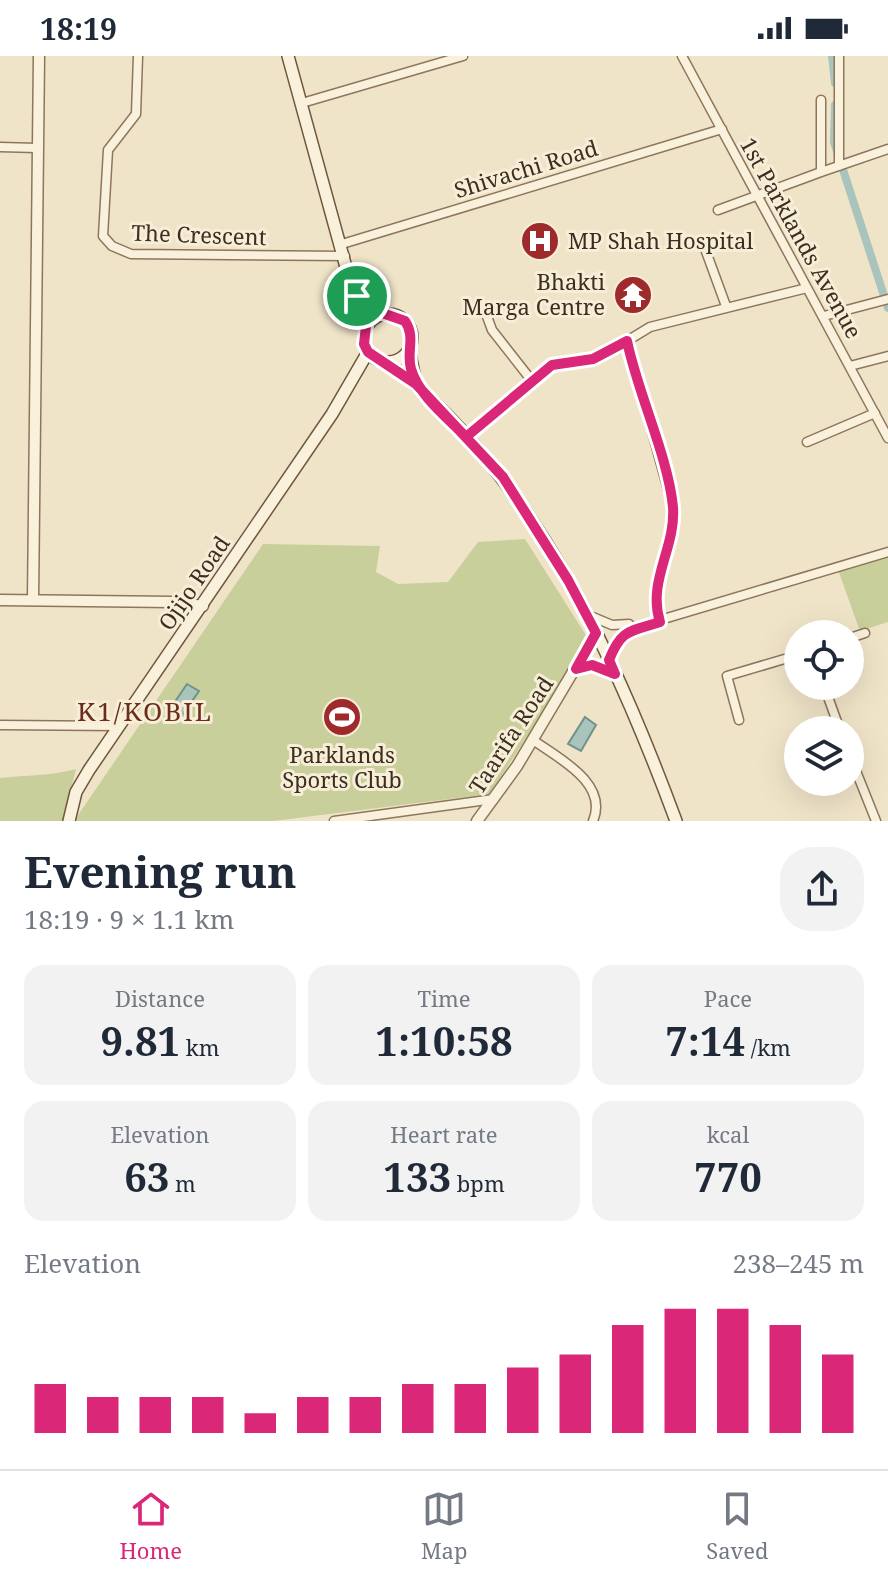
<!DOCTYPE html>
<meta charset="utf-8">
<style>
body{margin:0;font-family:"Noto Serif",serif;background:#f2f2f3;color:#1f2937;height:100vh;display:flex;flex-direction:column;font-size:30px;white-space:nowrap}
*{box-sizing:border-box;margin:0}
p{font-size:26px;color:#747a83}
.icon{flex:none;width:44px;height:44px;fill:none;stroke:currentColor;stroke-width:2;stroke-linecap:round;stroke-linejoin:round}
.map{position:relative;height:765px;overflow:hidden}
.side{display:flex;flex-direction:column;background:#fff;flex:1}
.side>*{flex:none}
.tools{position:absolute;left:784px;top:564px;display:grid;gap:16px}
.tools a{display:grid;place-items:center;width:80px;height:80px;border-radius:50%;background:#fff;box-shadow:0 8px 32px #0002;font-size:40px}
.pin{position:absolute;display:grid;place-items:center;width:68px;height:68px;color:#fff;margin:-34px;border:4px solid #fff;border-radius:50%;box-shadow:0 2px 8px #0007}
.round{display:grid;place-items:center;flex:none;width:84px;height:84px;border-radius:32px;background:#f2f2f3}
.overview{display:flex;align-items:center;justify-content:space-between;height:136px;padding:0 24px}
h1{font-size:44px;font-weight:700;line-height:60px}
.stats{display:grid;grid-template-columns:repeat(3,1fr);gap:12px;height:136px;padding:8px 24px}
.stats div{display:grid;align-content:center;border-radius:20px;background:#f2f2f3;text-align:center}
.stats b{font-size:40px;font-weight:700}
.stats small{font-size:22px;font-weight:400}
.stats p{font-size:22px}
.chart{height:224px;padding:16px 24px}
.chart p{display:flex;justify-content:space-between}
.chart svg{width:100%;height:144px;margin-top:8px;stroke:#db2777;stroke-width:6}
.status{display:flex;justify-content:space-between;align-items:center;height:56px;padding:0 40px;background:#fff;direction:ltr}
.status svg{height:22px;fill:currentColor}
.dock{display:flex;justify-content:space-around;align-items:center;height:112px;border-top:2px solid #e0e1e3;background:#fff;font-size:22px;color:#747a83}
.dock a{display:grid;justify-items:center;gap:4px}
.dock .active{color:#db2777}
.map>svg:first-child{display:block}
.green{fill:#c9cf9b}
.water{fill:#a9c4bc;stroke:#6f938a;stroke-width:2}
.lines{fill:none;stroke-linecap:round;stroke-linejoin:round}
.canal{stroke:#a9c4bc;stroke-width:8}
.minor-casing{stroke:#8d765c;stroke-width:11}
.tertiary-casing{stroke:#8d765c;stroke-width:13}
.secondary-casing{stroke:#6f573f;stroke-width:14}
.minor{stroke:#faf1dc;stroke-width:8}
.tertiary{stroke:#faf1dc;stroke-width:10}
.secondary{stroke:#faf1dc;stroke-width:11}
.route-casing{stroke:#fff;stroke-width:16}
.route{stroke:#db2777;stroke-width:10}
.labels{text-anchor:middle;stroke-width:6;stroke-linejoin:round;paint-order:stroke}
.street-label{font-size:22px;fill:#3d2e20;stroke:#f7eed8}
.poi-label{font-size:22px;fill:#3d2e20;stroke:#f7eed8;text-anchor:start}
.quarter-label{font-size:26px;letter-spacing:2px;fill:#6b2e1e;stroke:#f7eed8}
</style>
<div class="status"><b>18:19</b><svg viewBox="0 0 49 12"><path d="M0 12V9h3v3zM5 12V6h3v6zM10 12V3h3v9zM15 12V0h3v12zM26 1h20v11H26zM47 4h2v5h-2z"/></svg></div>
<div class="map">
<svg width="888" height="765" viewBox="0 0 888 765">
<rect width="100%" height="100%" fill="#f0e4c8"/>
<path class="green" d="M 525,483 L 589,584 L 490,738 L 273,765 L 74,765 L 263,488 L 380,490 L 376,516 L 398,528 L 448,526 L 478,486 Z
M 888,501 L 888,566 L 860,575 L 838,514 Z
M 76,713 L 63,765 L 0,765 L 0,722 C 27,719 50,720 76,713 Z"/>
<path class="water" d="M 187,628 L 199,635 L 181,661 L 170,653 Z
M 585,661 L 596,669 L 581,695 L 568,688 Z"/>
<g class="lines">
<path class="canal" d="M 832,0 L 835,27
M 835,49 L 834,86 L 888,252"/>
<g class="minor-casing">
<path id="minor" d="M 138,0 L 136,58 L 108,94 L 103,180 L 112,190 L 131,198 L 345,200
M 682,0 L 888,382
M 839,0 L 839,110
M 302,47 L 463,0
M 0,91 L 37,92
M 821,116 L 888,93
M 718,154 L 821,116 L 821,44
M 342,188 L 722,73
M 704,190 L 726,250
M 485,255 L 492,274 L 532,325
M 824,260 L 888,243
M 850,310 L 888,300
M 466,381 L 552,309 L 593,303 L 627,285
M 807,386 L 875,357
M 588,559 L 612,569 L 629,568 L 634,573
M 660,566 C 647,525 674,490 672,448 L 627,285 L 650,271 L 807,232
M 850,582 L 865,577
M 609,604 L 617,586 L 630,573 L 888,496
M 824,630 L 840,674
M 739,664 L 727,620 L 798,599
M 0,669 L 119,670
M 533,684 C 558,702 609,727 593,765
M 850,700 L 876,765
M 334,765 L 494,743"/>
</g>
<g class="tertiary-casing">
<path id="tertiary" d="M 0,544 L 173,546 L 203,550
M 33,544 L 39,0
M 576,613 L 592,609 L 615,618
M 477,765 L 517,710 L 596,577"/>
</g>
<g class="secondary-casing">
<path id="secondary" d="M 288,0 L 355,244 L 366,270
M 357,240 L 385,258
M364 282a24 24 0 1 1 48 0a24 24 0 1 1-48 0Z
M 409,293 L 416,328
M 388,306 C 533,419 614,597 676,765
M 69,765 L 76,736 L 89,714 L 332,358 L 368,296"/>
</g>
<use href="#minor" class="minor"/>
<use href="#tertiary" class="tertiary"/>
<use href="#secondary" class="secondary"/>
</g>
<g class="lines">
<g class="route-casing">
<path id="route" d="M 357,240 L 366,270 L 364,288 L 368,296 L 416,328 L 503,421 L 568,524 L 596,577 L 576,613 L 592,609 L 615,618 L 609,604 C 622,572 630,576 660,566 C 647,525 676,492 673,451 C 668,400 638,338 627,285 L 593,303 L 552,309 L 466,381 C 447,361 419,340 411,313 C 406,296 416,281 405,265 L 385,258 L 357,240"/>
</g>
<use href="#route" class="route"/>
</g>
<defs>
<g id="hospital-disc" transform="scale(2)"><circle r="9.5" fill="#9e2a2b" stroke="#f7eed8"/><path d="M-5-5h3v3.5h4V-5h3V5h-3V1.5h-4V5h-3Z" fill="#fff"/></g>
<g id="temple-disc" transform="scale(2)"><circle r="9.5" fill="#9e2a2b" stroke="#f7eed8"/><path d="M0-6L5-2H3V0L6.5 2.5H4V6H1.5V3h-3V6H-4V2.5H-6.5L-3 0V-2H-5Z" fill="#fff"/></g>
<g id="stadium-disc" transform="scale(2)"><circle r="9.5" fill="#9e2a2b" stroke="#f7eed8"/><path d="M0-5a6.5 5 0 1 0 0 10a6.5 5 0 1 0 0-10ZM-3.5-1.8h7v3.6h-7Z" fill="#fff"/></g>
</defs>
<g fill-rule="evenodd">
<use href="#hospital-disc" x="540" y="185"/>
<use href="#temple-disc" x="633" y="239"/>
<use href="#stadium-disc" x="342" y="661"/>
</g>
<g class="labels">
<g class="street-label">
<text transform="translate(526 113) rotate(-17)" y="8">Shivachi Road</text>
<text transform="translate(199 179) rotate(2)" y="8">The Crescent</text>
<text transform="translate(801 182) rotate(61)" y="8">1st Parklands Avenue</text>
<text transform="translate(194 527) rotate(-56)" y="8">Ojijo Road</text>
<text transform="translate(511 679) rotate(-57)" y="8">Taarifa Road</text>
</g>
<g class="poi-label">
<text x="568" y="193">MP Shah Hospital</text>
<text x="605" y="234" text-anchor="end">Bhakti<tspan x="605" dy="25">Marga Centre</tspan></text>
<text x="342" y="707" text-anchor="middle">Parklands<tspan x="342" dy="25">Sports Club</tspan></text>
</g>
<g class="quarter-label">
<text x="145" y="665">K1/KOBIL</text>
</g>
</g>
</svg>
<div class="tools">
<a><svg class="icon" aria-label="locate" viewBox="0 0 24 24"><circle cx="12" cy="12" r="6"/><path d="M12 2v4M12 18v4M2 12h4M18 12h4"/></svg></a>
<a><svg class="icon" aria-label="layers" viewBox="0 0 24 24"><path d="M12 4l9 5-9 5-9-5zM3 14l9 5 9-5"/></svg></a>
</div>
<div class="pin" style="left:357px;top:240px;background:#1e9e55"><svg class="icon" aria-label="arrive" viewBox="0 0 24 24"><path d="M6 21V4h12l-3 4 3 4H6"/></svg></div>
</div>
<section class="side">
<div class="overview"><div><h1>Evening run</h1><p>18:19 · 9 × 1.1 km</p></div><a class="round"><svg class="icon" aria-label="share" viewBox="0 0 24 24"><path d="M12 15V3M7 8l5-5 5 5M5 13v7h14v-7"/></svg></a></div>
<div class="stats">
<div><p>Distance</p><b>9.81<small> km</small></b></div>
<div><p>Time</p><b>1:10:58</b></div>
<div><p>Pace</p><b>7:14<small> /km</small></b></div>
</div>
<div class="stats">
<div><p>Elevation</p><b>63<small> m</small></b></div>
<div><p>Heart rate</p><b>133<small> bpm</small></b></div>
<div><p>kcal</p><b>770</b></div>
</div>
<div class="chart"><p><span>Elevation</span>238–245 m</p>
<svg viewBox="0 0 160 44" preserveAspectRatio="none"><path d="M5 44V29M15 44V33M25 44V33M35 44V33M45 44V38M55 44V33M65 44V33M75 44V29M85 44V29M95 44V24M105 44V20M115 44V11M125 44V6M135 44V6M145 44V11M155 44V20"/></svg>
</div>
</section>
<nav class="dock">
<a class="active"><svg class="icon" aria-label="home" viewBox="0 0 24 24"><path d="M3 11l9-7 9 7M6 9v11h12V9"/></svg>Home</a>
<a><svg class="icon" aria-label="map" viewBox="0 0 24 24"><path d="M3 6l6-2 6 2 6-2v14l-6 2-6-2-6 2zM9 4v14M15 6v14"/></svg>Map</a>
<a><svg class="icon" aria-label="saved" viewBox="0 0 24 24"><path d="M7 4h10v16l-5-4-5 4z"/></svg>Saved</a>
</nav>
